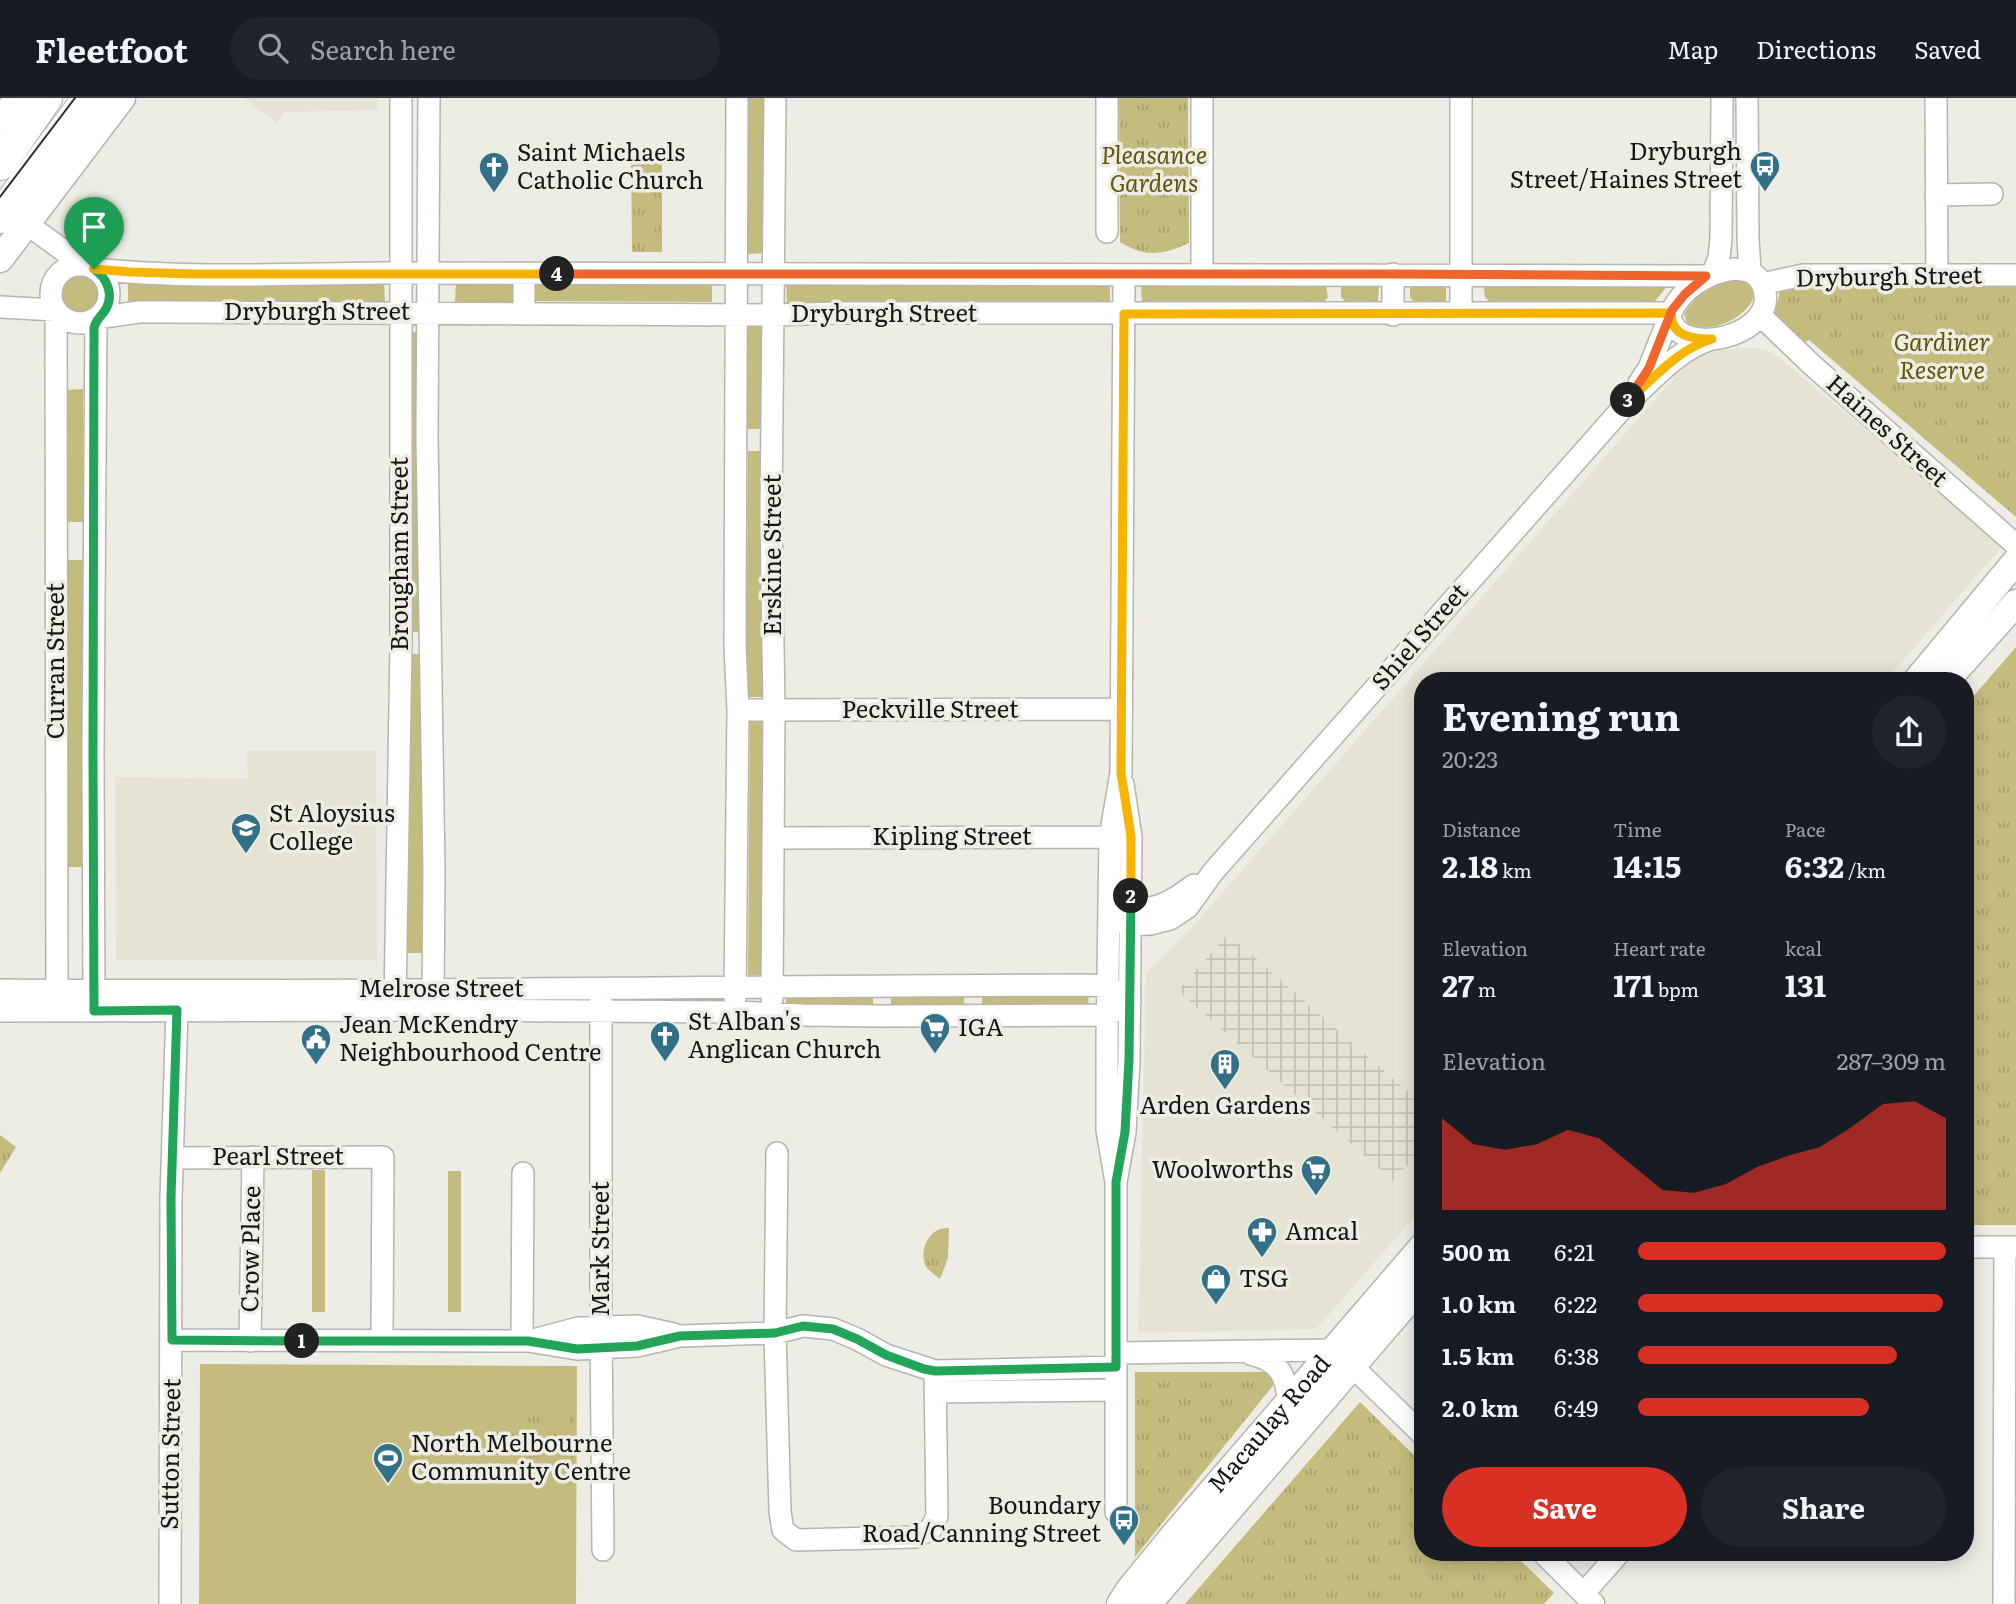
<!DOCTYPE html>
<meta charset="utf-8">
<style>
body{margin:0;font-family:Literata,serif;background:#20242c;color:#f1f3f6;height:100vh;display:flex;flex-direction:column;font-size:26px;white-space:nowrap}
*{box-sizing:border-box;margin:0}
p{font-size:23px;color:#9ea1a6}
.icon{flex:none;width:38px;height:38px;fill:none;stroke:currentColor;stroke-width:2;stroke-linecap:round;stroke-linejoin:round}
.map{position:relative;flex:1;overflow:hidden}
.sheet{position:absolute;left:1414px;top:574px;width:560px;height:889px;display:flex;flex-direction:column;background:#171b24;border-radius:28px;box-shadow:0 4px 18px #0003}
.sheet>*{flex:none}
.pin{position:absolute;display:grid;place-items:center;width:60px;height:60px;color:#fff;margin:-72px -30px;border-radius:50% 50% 50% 0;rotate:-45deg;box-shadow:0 0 7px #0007}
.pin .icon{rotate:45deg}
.km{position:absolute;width:35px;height:35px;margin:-18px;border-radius:50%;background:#222;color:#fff;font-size:19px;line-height:35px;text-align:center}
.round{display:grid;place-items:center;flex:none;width:74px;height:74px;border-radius:37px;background:#20242c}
.summary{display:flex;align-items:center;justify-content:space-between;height:119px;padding:0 28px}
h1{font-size:38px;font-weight:700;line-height:52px}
.figures{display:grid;grid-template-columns:repeat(3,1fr);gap:10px;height:119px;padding:7px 28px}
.figures div{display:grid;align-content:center}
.figures b{font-size:30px;font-weight:700}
.figures small{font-size:19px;font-weight:400}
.figures p{font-size:19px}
.chart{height:196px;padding:14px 28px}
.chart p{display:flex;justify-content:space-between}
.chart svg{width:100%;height:126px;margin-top:7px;fill:#d93025;opacity:.7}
.primary-button{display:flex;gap:14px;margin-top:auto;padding:14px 28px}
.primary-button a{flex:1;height:80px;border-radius:42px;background:#d93025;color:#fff;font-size:28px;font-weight:700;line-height:80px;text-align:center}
.primary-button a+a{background:#20242c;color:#f1f3f6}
ul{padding:0 28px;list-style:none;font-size:23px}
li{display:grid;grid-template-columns:112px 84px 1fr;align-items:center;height:52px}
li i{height:18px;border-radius:9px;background:#d93025}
header{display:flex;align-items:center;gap:42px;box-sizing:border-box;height:98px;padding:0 35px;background:#171b24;border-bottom:2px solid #363941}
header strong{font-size:33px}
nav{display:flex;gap:38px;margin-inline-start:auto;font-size:24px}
.search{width:490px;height:63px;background:#20242c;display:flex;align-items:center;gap:18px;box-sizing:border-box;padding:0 24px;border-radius:38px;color:#9ea1a6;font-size:26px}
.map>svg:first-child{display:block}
.built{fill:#e5e3d4}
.industrial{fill:url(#industrial-grid)}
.green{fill:#c4bc7e}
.park{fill:url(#park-tufts)}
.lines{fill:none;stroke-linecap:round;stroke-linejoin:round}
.minor-casing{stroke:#b5b4ad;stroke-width:24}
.major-casing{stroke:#b5b4ad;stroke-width:29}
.highway-casing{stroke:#b5b4ad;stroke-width:34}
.minor{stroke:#fff;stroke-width:21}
.major{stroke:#fff;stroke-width:26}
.highway{stroke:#fff;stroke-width:32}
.tram{stroke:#30302c;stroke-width:2}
.split-1-casing{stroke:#fff;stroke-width:14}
.split-2-casing{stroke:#fff;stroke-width:14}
.split-3-casing{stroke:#fff;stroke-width:14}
.split-4-casing{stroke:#fff;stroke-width:14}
.split-5-casing{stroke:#fff;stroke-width:14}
.split-1{stroke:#22a559;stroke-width:9}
.split-2{stroke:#22a559;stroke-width:9}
.split-3{stroke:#f5b400;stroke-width:9}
.split-4{stroke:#f0652b;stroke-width:9}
.split-5{stroke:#f5b400;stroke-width:9}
.labels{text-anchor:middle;stroke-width:7;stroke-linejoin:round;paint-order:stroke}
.poi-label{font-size:24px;fill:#161613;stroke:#edede5;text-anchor:start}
.park-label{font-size:24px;font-style:italic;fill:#60560a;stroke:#edede5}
.street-label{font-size:24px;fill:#161613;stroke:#edede5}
</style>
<header>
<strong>Fleetfoot</strong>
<div class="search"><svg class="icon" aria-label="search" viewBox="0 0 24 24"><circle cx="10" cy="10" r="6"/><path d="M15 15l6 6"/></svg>Search here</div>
<nav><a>Map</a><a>Directions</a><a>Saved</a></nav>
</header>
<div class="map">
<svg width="2016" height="1506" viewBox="0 0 2016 1506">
<defs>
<pattern id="industrial-grid" width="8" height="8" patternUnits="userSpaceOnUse" patternTransform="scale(1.75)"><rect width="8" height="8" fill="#e5e3d4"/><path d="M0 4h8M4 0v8" fill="none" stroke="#c4c2b5"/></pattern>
<pattern id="park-tufts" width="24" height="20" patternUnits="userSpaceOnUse" patternTransform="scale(1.75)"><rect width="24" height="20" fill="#c4bc7e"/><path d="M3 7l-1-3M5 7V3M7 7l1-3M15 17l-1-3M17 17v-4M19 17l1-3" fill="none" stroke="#a8a16c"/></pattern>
</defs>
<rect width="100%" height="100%" fill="#edede5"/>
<path class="built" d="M 244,0 L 377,0 L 378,12 L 284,14 L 277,25 Z
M 1742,250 L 1757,250 L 1773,255 L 2004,446 L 1885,583 L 1423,583 L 1423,1109 L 1316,1231 L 1138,1235 L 1146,875 L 1196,825 L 1689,263 L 1699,258 L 1721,252 Z
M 247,653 L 376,653 L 377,862 L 116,862 L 115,679 L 248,681 Z"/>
<path class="industrial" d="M 1228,836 L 1423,1007 L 1423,1049 L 1393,1083 L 1178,893 Z"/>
<path class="green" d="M 747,0 L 765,0 L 766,155 L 748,156 Z
M57 197a23 23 0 1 1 46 0a23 23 0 1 1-46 0Z
M 1734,181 C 1786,190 1723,245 1687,225 L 1684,216 C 1696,196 1712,185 1734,181 Z
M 1349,182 L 1379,183 L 1378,207 L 1349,207 L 1341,199 L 1341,190 Z
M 384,183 L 385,208 L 128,203 L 128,185 Z
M 786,183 L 1110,185 L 1110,206 L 787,206 Z
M 1491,184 L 1669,186 L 1654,204 L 1491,205 L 1485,199 L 1484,190 Z
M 456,185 L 518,185 L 519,204 L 455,205 Z
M 535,185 L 712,185 L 712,204 L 535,203 Z
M 1141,185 L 1326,187 L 1328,199 L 1324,204 L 1319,206 L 1142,204 Z
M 1446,186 L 1446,205 L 1417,205 L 1410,200 L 1410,187 Z
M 747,228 L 766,228 L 766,331 L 746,331 Z
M 407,234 L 424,234 L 423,534 L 406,534 Z
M 83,291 L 83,424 L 67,424 L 66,292 Z
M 748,353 L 766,353 L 765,599 L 746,599 Z
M 66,462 L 84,462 L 85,769 L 67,769 Z
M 408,556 L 425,556 L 425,855 L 408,855 Z
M 750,620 L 766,621 L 765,877 L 748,877 Z
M 891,894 L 964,894 L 964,907 L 891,907 Z
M 982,894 L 1089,894 L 1088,908 L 982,909 Z
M 724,896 L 724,907 L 623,908 L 622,897 Z
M 786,897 L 873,897 L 873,907 L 786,907 Z
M 312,1072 L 325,1072 L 325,1214 L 312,1214 Z
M 448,1073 L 461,1073 L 461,1214 L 448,1214 Z
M 200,1266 L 577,1268 L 576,1506 L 199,1506 Z"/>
<path class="park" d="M 1119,0 L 1188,0 L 1189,145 C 1162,157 1146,160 1120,144 Z
M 631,50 L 662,50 L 662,154 L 632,154 Z
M 2016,185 L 2016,419 L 1809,242 L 1804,245 L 1775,219 L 1775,214 L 1780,193 L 1797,187 Z
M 2016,549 L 2016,1127 L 1965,1127 L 1965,608 Z
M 0,1037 L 16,1049 L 0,1075 Z
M 949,1130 L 948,1160 L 940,1181 C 936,1178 931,1174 927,1170 C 919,1158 925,1138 938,1132 C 942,1130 945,1130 949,1130 Z
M 1135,1274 L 1270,1274 L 1279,1280 L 1135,1459 Z
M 1360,1304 L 1423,1366 L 1423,1454 L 1512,1454 L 1554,1495 L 1544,1506 L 1185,1506 Z
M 568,1313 L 575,1319 L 574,1367 L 512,1366 L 507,1334 L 529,1317 L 549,1318 Z"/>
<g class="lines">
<g class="minor-casing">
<path id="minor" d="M 429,0 L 427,340 L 434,771 L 433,903
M 1747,0 L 1748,141 L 1750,173
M 1936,0 L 1937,176
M 1936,97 L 1992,96
M 27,126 L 75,161 L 89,168
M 1107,134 L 1107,0
M51 196a29 29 0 1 1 58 0a29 29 0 1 1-58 0Z
M 94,171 C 188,181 285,176 379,175 L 1706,178
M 1735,171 C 1747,172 1756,174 1762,186 C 1786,237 1675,264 1670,217 C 1680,191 1708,174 1735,171 Z
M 1713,175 L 1719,160 L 1721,140 L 1722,0
M 1202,177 L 1202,0
M 1762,186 L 1803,177 L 2016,177
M 0,209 L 55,212
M 56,213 L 57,904
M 1461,215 L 1461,0
M 524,216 L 524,176
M 1393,217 L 1393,176
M 1760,217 L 1812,267 L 2016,447
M 97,220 L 139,214 L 164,214 L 774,217 L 839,215 L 1671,215
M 1639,285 L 1649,270 L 1670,217
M 738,612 L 1121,611
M 773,740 L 1122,739
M 1118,815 C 1131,810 1145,812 1158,808 C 1172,804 1183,795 1194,787
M 1109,819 L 1131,827 L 1150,826 L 1170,821 L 1188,809 L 1213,774 L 1273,706 L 1627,305 C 1653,282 1678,251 1712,241
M 0,892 C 361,895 723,888 1084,887 L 1108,888 L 1130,902
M 601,901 L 601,1229 L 603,1452
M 735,901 L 738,612 L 735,548 L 737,0
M 772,901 L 774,612 L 771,417 L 775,0
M 395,904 L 401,546 L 401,0
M 94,905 L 93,656 L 96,221
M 0,913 L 433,912 L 736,914 L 802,917 L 883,918 L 1108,917 L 1130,902
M 777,1055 L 775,1235 L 780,1414 L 783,1432 L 796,1442 L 916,1439 L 931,1431 L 937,1418 L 935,1273
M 173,1060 L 383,1059 L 382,1243
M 1116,1084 L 1107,1032 L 1107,944 L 1110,739 L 1121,675 L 1124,178
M 1965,1149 L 2016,1149
M 537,1241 L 578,1230 L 637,1228 L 674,1236
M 172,1242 L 528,1243 L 577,1251 L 637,1248 L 680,1238 L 775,1235 L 803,1228 L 833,1231 L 857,1241 L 886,1257 L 935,1273 L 1116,1269
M 250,1243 L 253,1059
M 522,1243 L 523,1075
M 1116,1255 L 1333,1252
M 1251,1256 C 1279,1263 1287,1277 1288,1305
M 1353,1269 L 1423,1337
M 935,1294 L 1116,1292
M 1116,1414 L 1116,1084 L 1125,1034 L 1129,962 L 1131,739 L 1123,686
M 1542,1454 L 1594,1506
M 1584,1495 L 1620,1454
M 170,1506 L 171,1100 L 177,912
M 2004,1506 L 2005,1149"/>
</g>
<g class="major-casing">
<g id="major">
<path d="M 0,24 L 18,0"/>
<path d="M 0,161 L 122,0"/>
<path d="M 1916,583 L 2016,463"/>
<path d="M 1946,583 L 2016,505"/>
<path id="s1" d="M 1120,1506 L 1129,1492 L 1174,1437 L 1423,1148"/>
<path d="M 1148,1506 L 1423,1186"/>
</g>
</g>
<g class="highway-casing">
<path id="highway" d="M 0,66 L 46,0
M 0,119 L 89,0"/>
</g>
<use href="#minor" class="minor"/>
<use href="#major" class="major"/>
<use href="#highway" class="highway"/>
<path class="tram" d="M 0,99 L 75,0"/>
</g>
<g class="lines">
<g class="split-1-casing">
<path id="split-1" d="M 94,171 C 107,180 114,196 106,211 C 101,219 96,221 94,230 L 93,656 L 94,913 L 177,912 L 171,1100 L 172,1242 L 302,1243"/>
</g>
<g class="split-2-casing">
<path id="split-2" d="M 302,1243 L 528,1243 L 577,1251 L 637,1248 L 680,1238 L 775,1235 L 803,1228 L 833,1231 L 857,1241 L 886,1257 L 924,1271 L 935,1273 L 1116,1269 L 1116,1084 L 1125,1034 L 1129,962 L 1131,798"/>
</g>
<g class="split-3-casing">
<path id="split-3" d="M 1131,798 L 1131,738 L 1121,675 L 1124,216 L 1671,215 C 1671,239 1693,241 1712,241 C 1678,251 1653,281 1627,304 L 1628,302"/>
</g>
<g class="split-4-casing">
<path id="split-4" d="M 557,176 L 1393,176 L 1706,178 L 1685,196 L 1672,212 L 1649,270 L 1628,302"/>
</g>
<g class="split-5-casing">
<path id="split-5" d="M 94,171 L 130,174 L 194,176 L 557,176"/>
</g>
<use href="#split-1" class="split-1"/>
<use href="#split-2" class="split-2"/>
<use href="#split-3" class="split-3"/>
<use href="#split-4" class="split-4"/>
<use href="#split-5" class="split-5"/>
</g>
<defs>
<g id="bus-pin" transform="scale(1.575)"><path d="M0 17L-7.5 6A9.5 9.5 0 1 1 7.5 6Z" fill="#336f86" stroke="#edede5"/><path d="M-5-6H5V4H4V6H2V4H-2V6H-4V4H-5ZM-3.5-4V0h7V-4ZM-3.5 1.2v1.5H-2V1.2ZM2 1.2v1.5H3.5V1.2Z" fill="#fff"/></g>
<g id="church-pin" transform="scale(1.575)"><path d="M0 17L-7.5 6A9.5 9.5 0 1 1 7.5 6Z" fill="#336f86" stroke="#edede5"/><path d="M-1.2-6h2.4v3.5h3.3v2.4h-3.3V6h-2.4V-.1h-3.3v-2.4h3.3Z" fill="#fff"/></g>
<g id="school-pin" transform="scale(1.575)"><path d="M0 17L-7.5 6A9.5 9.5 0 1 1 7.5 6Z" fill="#336f86" stroke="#edede5"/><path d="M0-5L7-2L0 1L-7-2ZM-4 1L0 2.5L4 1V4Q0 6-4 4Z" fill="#fff"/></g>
<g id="supermarket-pin" transform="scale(1.575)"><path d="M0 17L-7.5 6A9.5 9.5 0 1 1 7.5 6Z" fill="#336f86" stroke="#edede5"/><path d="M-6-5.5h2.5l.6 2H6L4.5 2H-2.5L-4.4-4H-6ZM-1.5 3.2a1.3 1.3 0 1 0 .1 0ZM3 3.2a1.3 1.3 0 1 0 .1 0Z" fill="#fff"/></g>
<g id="civic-pin" transform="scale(1.575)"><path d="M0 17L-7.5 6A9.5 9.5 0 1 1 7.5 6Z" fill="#336f86" stroke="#edede5"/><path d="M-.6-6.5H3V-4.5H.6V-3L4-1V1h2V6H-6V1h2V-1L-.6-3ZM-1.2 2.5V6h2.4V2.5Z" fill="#fff"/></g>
<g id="building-pin" transform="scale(1.575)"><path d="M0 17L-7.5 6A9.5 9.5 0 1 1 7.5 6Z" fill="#336f86" stroke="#edede5"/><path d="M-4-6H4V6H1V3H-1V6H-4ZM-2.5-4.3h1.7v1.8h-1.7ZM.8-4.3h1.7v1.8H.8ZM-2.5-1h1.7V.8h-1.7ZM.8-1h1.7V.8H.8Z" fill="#fff"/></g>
<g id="pharmacy-pin" transform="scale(1.575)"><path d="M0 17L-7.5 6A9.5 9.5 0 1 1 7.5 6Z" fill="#336f86" stroke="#edede5"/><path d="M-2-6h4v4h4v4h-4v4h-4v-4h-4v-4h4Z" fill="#fff"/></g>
<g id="shop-pin" transform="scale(1.575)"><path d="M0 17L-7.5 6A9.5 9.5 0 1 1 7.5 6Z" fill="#336f86" stroke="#edede5"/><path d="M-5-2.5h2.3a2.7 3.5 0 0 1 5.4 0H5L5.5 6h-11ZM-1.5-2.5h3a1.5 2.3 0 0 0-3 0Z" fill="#fff"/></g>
<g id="stadium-pin" transform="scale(1.575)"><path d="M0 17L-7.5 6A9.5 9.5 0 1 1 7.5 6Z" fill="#336f86" stroke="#edede5"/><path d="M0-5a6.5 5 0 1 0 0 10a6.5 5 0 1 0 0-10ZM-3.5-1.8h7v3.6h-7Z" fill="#fff"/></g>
</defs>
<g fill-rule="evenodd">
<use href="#bus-pin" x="1765" y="68"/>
<use href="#church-pin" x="494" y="69"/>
<use href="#school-pin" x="246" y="730"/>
<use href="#supermarket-pin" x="935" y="930"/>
<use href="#church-pin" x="665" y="938"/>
<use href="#civic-pin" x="316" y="941"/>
<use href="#building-pin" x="1225" y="966"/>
<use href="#supermarket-pin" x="1316" y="1072"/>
<use href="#pharmacy-pin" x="1262" y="1134"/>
<use href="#shop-pin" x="1216" y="1181"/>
<use href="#stadium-pin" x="388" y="1360"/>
<use href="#bus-pin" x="1124" y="1422"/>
</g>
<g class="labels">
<g class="poi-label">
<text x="1742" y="62" text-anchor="end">Dryburgh<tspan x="1742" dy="28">Street/Haines Street</tspan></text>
<text x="517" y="63">Saint Michaels<tspan x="517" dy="28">Catholic Church</tspan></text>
<text x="269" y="724">St Aloysius<tspan x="269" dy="28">College</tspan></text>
<text x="688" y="932">St Alban's<tspan x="688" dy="28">Anglican Church</tspan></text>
<text x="339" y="935">Jean McKendry<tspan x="339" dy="28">Neighbourhood Centre</tspan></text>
<text x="958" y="938">IGA</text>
<text x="1225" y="1016" text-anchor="middle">Arden Gardens</text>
<text x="1293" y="1080" text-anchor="end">Woolworths</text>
<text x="1285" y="1142">Amcal</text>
<text x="1239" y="1189">TSG</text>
<text x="411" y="1354">North Melbourne<tspan x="411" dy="28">Community Centre</tspan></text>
<text x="1101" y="1416" text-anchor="end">Boundary<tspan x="1101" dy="28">Road/Canning Street</tspan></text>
</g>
<g class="park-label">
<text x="1154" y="66">Pleasance<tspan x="1154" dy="28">Gardens</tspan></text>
<text x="1942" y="253">Gardiner<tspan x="1942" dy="28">Reserve</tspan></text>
</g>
<g class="street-label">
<text transform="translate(1889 179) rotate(-1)" y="8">Dryburgh Street</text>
<text x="317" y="222">Dryburgh Street</text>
<text x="884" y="224">Dryburgh Street</text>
<text transform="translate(1887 333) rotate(42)" y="8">Haines Street</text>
<text transform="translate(400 456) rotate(-90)" y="8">Brougham Street</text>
<text transform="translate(773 457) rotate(-90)" y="8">Erskine Street</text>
<text transform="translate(1420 539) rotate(-49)" y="8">Shiel Street</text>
<text transform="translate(56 563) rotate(-90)" y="8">Curran Street</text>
<text x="930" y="620">Peckville Street</text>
<text x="952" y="747">Kipling Street</text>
<text x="441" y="899">Melrose Street</text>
<text x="278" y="1067">Pearl Street</text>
<text transform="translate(251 1151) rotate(-89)" y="8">Crow Place</text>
<text transform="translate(601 1151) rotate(-90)" y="8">Mark Street</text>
<text dy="8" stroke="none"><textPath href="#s1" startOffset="234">Macaulay Road</textPath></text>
<text transform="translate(171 1356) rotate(-89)" y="8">Sutton Street</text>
</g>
</g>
</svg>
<div class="pin" style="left:94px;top:171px;background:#1e9e55"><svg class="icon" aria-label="arrive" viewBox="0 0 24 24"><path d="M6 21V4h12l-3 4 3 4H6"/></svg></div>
<b class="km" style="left:302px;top:1243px">1</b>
<b class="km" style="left:1131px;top:798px">2</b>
<b class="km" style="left:1628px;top:302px">3</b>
<b class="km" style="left:557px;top:176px">4</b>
<section class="sheet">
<div class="summary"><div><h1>Evening run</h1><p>20:23</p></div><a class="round"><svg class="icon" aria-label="share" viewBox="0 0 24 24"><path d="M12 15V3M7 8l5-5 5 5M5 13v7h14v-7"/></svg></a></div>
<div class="figures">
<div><p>Distance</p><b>2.18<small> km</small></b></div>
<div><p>Time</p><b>14:15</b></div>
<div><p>Pace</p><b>6:32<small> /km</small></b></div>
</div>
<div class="figures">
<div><p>Elevation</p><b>27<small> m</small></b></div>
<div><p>Heart rate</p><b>171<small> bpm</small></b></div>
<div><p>kcal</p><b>131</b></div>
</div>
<div class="chart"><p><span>Elevation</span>287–309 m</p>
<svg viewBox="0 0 160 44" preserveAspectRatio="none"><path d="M0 44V12L10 21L20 23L30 21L40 16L50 19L60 28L70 37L80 38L90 35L100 29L110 25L120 22L130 15L140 7L150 6L160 12V44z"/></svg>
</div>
<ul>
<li><b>500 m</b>6:21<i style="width:100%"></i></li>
<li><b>1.0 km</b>6:22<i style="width:99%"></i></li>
<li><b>1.5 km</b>6:38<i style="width:84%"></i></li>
<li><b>2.0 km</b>6:49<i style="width:75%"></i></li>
</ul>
<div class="primary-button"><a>Save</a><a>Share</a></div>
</section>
</div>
